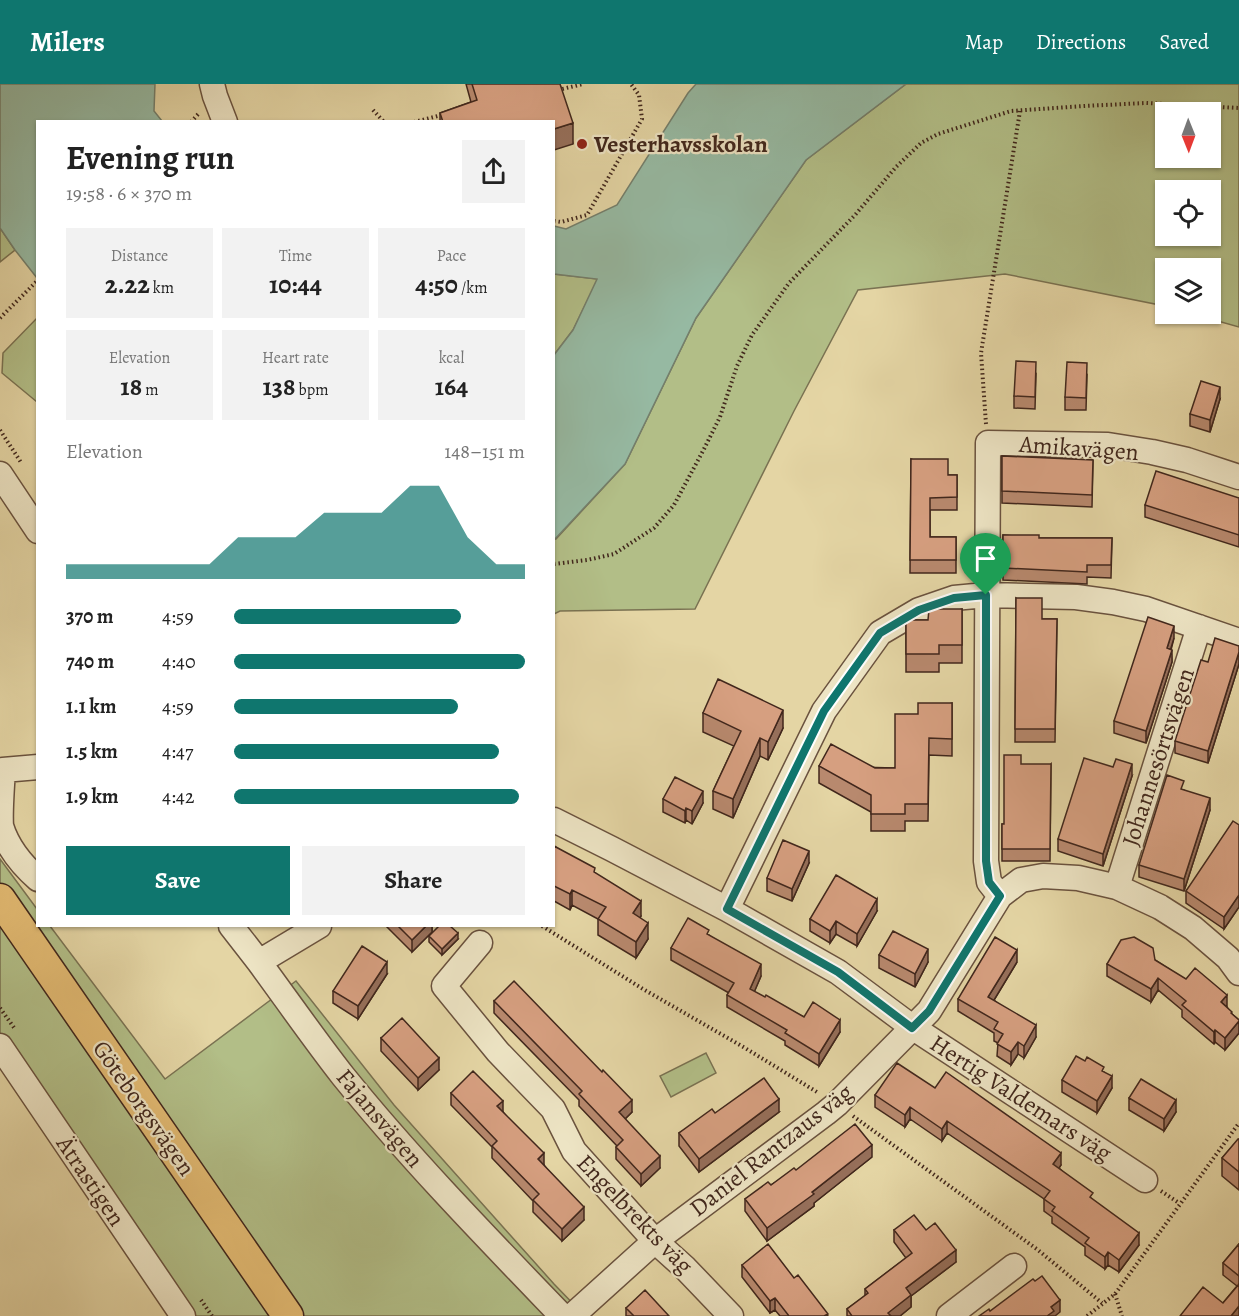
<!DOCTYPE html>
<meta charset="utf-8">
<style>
body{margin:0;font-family:Alegreya,serif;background:#f2f2f2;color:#222;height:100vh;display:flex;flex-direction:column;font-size:22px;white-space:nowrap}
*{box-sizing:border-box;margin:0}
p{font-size:20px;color:#767676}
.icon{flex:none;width:33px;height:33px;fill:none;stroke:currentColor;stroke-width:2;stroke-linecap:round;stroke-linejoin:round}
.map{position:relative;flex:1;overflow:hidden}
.panel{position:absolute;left:36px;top:36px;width:519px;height:807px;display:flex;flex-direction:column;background:#fff;border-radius:0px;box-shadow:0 2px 4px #0004}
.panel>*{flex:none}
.needle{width:39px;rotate:179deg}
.controls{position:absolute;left:1155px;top:18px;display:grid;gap:12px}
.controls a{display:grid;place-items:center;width:66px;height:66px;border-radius:0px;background:#fff;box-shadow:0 2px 4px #0004;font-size:30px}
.pin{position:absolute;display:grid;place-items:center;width:51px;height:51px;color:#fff;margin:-62px -26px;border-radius:50% 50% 50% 0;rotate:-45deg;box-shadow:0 0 6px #0007}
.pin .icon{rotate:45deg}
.round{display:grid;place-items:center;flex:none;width:63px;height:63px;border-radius:0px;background:#f2f2f2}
.summary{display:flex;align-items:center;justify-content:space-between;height:102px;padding:0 30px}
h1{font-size:33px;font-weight:600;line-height:45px}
.figures{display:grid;grid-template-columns:repeat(3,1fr);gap:9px;height:102px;padding:6px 30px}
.figures div{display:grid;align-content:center;border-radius:0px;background:#f2f2f2;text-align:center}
.figures b{font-size:26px;font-weight:600}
.figures small{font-size:16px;font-weight:400}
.figures p{font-size:16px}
.chart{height:168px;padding:12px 30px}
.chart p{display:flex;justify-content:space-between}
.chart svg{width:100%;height:108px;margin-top:6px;fill:#0f766e;opacity:.7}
.button{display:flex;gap:12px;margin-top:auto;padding:12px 30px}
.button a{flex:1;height:69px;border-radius:0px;background:#0f766e;color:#fff;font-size:24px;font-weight:600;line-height:69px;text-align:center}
.button a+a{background:#f2f2f2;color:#222}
ul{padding:0 30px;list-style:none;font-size:20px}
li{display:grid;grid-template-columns:96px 72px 1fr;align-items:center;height:45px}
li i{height:15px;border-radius:8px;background:#0f766e}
header{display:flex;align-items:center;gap:36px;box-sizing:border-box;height:84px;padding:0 30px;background:#0f766e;color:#fff}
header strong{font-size:28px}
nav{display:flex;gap:33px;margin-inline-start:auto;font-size:21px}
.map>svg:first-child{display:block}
.green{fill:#b2be87;stroke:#7a7252;stroke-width:1.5;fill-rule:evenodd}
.water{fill:#96b9a2;stroke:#747f6c;stroke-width:1.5}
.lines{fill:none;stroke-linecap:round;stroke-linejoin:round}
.minor-casing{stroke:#6a523e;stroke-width:27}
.major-casing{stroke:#41271c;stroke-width:33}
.path{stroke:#41271c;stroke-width:4;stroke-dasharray:1.5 3;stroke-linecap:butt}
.minor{stroke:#ede4c4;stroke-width:24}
.major{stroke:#e2ba72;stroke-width:30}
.wall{fill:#b8896e;stroke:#41271c;stroke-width:1.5}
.shaded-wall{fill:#966f5a;stroke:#41271c;stroke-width:1.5}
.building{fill:#d69f80;stroke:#41271c;stroke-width:1.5}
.route-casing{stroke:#fff;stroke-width:12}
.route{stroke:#0f766e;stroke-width:8}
.poi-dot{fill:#8f2418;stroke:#ede4c4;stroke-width:2}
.labels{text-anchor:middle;stroke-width:4.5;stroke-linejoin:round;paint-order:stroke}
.poi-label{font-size:24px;font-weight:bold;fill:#41271c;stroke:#ede4c4;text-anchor:start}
.street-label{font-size:24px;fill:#41271c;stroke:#ede4c4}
</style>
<header>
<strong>Milers</strong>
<nav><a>Map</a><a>Directions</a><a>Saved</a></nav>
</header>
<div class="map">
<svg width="1239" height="1232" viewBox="0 0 1239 1232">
<rect width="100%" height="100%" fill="#e4d5a4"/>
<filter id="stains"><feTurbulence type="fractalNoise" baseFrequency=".00333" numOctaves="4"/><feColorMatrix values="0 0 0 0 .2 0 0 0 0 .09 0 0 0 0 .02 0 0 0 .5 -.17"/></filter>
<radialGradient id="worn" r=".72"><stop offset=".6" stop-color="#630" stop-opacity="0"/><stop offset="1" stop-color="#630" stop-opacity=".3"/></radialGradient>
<path class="green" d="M 906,0 L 1239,0 L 1239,243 L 1193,230 L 1210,230 L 1210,184 L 1166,184 L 1165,222 L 1005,190 L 858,206 L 794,327 L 695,525 L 560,527 L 554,530 L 554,455 L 556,455 L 625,380 L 696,234 L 806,76 ZM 1166,28 L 1210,28 L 1210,74 L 1166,74 ZM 1166,106 L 1210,106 L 1210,152 L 1166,152 Z
M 0,144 L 15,166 L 0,178 Z
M 554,190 L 598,195 L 573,246 L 554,271 Z
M 37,234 L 37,318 L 2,289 L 3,269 Z
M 0,775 L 37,825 L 38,842 L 50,842 L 165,995 L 296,897 L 394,1021 L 554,1200 L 585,1232 L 177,1232 L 0,959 Z
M 706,969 L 716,989 L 671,1013 L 660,992 Z"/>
<path class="water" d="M 0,0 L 155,0 L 154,27 L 162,37 L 38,38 L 37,194 L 15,166 L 0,144 Z
M 696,0 L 906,0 L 806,76 L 696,234 L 625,380 L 555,455 L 554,455 L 554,271 L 573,246 L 597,195 L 554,190 L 554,142 L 566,145 L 617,121 L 688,9 Z"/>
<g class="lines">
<g class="minor-casing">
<path id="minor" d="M 212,0 L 215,12 L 225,38
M 0,390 L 38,447
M 38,683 L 3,686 C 2,700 0,729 1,742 C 7,762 22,781 38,795
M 554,736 L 612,765 L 727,825 L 838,888 L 912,943 L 1145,1096
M 1117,803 L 1199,543
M 1000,812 L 989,798 L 986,777 L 988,359 L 1108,361 L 1152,368 L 1187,376 L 1239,393
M 727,825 L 824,627 L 880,549 L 919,526 L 954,514 L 986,511 L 1076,513 L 1113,518 L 1146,525 L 1239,557
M 231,842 L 259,878
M 319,842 L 259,878 C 287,916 314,955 343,992 C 411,1076 487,1154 562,1232
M 480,859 L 444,902 L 498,968 L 553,1025 L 574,1067 L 655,1157 L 685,1184 L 731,1232
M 0,962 L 183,1232
M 572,1232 L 655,1157 L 826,1029 L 837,1020 L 929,927 L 1000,812 L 1021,796 L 1043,792 L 1078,794 L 1117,803 L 1160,823 L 1193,844 L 1228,874 L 1239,889
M 949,1232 L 1014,1182"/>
</g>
<g class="major-casing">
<path id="major" d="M 0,815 L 288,1232"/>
</g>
<path class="path" d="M 558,6 L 583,0
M 373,26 L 384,38
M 191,38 L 200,28
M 414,38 L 442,31
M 554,137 L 561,138 L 587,131 L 642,35 L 639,11 L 631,0
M 0,234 L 38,196
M 986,340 L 981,269 L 1020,27
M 0,346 L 22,380
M 554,480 L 587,476 L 614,470 L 654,444 L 674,421 L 704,365 L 720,333 L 737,282 L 752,251 L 789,199 L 855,131 L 896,83 L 921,59 L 938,50 L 1011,27 L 1084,22 L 1146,19 L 1239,24
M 542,842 L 643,905 L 745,964 L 817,1008
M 0,924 L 15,945
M 853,1032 L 1038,1166 L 1102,1219
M 1161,1107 L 1179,1119
M 1115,1210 L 1122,1232
M 201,1216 L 212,1232
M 1087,1232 L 1115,1210 L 1239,1039"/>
<use href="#minor" class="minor"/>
<use href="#major" class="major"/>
</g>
<path class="wall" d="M 466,0 L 560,0 L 573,60 L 554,38 L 440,38 L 440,29 L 471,18 Z
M 1036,290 L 1035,325 L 1014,324 L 1014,312 Z
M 1087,291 L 1086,326 L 1065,326 L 1065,313 Z
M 1220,315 L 1210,348 L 1190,342 L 1190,330 Z
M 1002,372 L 1093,376 L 1092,423 L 1002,419 Z
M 911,375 L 948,391 L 957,391 L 957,426 L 930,426 L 930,453 L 956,453 L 956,489 L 910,489 Z
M 1239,414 L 1239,463 L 1145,433 L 1145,421 Z
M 1003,451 L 1039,454 L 1112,454 L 1111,494 L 1087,493 L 1087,500 L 1003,496 Z
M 1016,514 L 1042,535 L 1057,535 L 1055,658 L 1015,658 Z
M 962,525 L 962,579 L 939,579 L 939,588 L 906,588 L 906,536 L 928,536 Z
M 1174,554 L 1171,566 L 1172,578 L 1146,659 L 1114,649 L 1114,637 Z
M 1239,562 L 1239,580 L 1208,679 L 1175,669 L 1175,657 L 1208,578 Z
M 952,619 L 952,672 L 929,671 L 928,737 L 905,737 L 905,747 L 871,747 L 871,728 L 819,699 L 819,682 L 895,684 L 918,630 Z
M 703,629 L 783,644 L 768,676 L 760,672 L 733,734 L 713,725 L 713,707 L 734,662 L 703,648 Z
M 1051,680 L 1050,777 L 1002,777 L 1002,740 L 1004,740 Z
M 1132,692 L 1103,782 L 1058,767 L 1058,755 Z
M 1184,706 L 1210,726 L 1184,807 L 1139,793 L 1139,781 Z
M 663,715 L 703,719 L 692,740 L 686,736 L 685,739 L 663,728 Z
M 1239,741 L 1239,823 L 1224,845 L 1186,819 L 1186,807 Z
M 554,762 L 595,789 L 641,832 L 640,834 L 648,855 L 636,874 L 598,851 L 598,835 L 572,821 L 570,826 L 554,817 Z
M 809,779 L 792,817 L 767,807 L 767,794 Z
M 877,827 L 857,862 L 836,850 L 830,859 L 810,847 L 810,835 Z
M 386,842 L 432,842 L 432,848 L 412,868 Z
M 709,851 L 761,892 L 754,908 L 804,933 L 840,948 L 819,982 L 785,961 L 785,957 L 727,923 L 727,911 L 729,909 L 671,876 L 671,864 Z
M 429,852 L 458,855 L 442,871 L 429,858 Z
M 879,871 L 928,878 L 915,903 L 879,884 Z
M 1155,876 L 1227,923 L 1232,930 L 1239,936 L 1239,949 L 1225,966 L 1215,958 L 1214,960 L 1182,933 L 1182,926 L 1158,906 L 1151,918 L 1107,892 L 1107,880 Z
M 1017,878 L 994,916 L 1036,953 L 1024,974 L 1018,970 L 1011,981 L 997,972 L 998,959 L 994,957 L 994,949 L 958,927 L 958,915 Z
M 387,890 L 358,935 L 333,919 L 333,907 Z
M 494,917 L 632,1028 L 625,1035 L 660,1084 L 641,1102 L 616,1075 L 616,1063 L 617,1062 L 579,1022 L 579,1016 L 494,929 Z
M 381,954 L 439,986 L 418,1006 L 381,967 Z
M 1104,988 L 1112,1004 L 1097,1029 L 1062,1008 L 1062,996 Z
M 935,1004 L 994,1023 L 1061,1081 L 1059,1084 L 1093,1116 L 1139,1161 L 1119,1188 L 1108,1181 L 1105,1185 L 1085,1171 L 1085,1163 L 1052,1139 L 1052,1133 L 1044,1127 L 1044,1115 L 947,1049 L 942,1057 L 910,1035 L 905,1043 L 875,1023 L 875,1011 Z
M 451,1009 L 503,1028 L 544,1081 L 584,1136 L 562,1157 L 533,1128 L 533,1117 L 492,1074 L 492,1063 L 451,1021 Z
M 1129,1014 L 1176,1028 L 1164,1047 L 1129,1026 Z
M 779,1028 L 699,1088 L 679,1062 L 679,1049 L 715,1029 Z
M 1239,1055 L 1239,1106 L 1222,1092 L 1222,1074 Z
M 872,1073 L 814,1119 L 814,1122 L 767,1157 L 745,1127 L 745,1115 L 771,1101 L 796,1086 Z
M 894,1146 L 926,1146 L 956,1178 L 911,1212 L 911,1223 L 900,1232 L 847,1232 L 847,1225 L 865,1212 L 865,1205 L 906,1174 L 894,1158 Z
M 1239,1160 L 1239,1232 L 1223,1219 L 1237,1202 L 1223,1191 L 1223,1179 Z
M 742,1181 L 794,1194 L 828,1232 L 780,1232 L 775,1226 L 770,1229 L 742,1193 Z
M 626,1224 L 669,1232 L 626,1232 Z"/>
<path class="shaded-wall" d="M 573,39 L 573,60 L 554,66 L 554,45 Z
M 1220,303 L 1220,315 L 1210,348 L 1210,336 Z
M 1174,542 L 1174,554 L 1167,577 L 1167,564 Z
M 1172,566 L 1172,578 L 1146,659 L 1146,647 Z
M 1239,568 L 1239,580 L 1208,679 L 1208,667 Z
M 783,626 L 783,644 L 768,676 L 768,658 Z
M 760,654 L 760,672 L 733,734 L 733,715 Z
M 1132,680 L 1132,692 L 1103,782 L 1103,770 Z
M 703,707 L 703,719 L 692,740 L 692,727 Z
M 1210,714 L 1210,726 L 1184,807 L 1184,795 Z
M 686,724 L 686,736 L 685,739 L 685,727 Z
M 809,767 L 809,779 L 792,817 L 792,805 Z
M 572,806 L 572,821 L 570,826 L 570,810 Z
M 1239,811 L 1239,823 L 1224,845 L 1224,833 Z
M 877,815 L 877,827 L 857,862 L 857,850 Z
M 641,817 L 641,832 L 633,845 L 633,829 Z
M 836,837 L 836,850 L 830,859 L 830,847 Z
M 648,839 L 648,855 L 636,874 L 636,858 Z
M 426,842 L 432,842 L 432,848 L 412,868 L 412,856 Z
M 458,849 L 458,855 L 442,871 L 442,865 Z
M 928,865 L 928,878 L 915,903 L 915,890 Z
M 1017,866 L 1017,878 L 988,926 L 988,913 Z
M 387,878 L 387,890 L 358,935 L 358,922 Z
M 761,880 L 761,892 L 750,918 L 750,905 Z
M 1158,894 L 1158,906 L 1151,918 L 1151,905 Z
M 1227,911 L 1227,923 L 1221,918 Z
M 840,936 L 840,948 L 819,982 L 819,970 Z
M 1239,937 L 1239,949 L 1225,966 L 1225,954 Z
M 1036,941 L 1036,953 L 1024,974 L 1024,962 Z
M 1215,946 L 1215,958 L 1214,960 L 1214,948 Z
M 1018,958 L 1018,970 L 1011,981 L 1011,968 Z
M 439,974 L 439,986 L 418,1006 L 418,994 Z
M 1112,992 L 1112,1004 L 1097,1029 L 1097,1017 Z
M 779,1015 L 779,1028 L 699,1088 L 699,1075 Z
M 632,1016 L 632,1028 L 619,1041 L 619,1028 Z
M 1176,1016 L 1176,1028 L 1164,1047 L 1164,1035 Z
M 503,1017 L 503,1029 L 497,1022 Z
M 910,1023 L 910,1035 L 905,1043 L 905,1031 Z
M 947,1037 L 947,1049 L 942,1057 L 942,1045 Z
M 872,1061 L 872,1073 L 814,1119 L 814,1122 L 767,1157 L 767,1144 Z
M 544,1069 L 544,1082 L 538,1075 Z
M 1061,1069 L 1061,1081 L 1053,1093 L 1053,1080 Z
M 660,1072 L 660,1084 L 641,1102 L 641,1090 Z
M 584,1123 L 584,1136 L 562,1157 L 562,1145 Z
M 1139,1149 L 1139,1161 L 1119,1188 L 1119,1176 Z
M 956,1166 L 956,1178 L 911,1212 L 911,1223 L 900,1232 L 888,1232 L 888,1229 L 906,1204 Z
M 1108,1168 L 1108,1181 L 1105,1185 L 1105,1173 Z
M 775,1214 L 775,1226 L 770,1229 L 770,1217 Z
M 1060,1216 L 1060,1228 L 1055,1232 L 1047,1232 L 1051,1223 Z
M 1239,1222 L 1239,1232 L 1231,1232 Z"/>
<path class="building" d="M 472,0 L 560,0 L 573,39 L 554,45 L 554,38 L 443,38 L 440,29 L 477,16 Z
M 1016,277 L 1036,278 L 1035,313 L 1014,312 Z
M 1067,278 L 1087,279 L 1086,314 L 1065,313 Z
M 1201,297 L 1220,303 L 1210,336 L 1190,330 Z
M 1002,372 L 1093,376 L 1092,411 L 1002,407 Z
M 911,375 L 948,375 L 948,391 L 957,391 L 957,413 L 930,414 L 930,453 L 956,453 L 956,476 L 910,476 Z
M 1156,387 L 1239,414 L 1239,451 L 1145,421 Z
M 1003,451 L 1039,451 L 1039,454 L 1112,454 L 1111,481 L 1087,481 L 1087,488 L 1003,484 Z
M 1016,514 L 1042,514 L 1042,535 L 1057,535 L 1055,645 L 1015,645 Z
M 929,525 L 962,525 L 962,561 L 939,561 L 939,570 L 906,570 L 906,536 L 928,536 Z
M 1148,533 L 1174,542 L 1167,564 L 1172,566 L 1146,647 L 1114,637 Z
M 1215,554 L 1239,562 L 1239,568 L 1208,667 L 1175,657 L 1201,576 L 1208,578 Z
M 718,595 L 783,626 L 768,658 L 760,654 L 733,715 L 713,707 L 741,647 L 703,629 Z
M 918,619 L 952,619 L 952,655 L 929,654 L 928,720 L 905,720 L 905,730 L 871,730 L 871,711 L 819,682 L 831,660 L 875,684 L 895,684 L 895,630 L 918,630 Z
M 1004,671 L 1021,671 L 1021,680 L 1051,680 L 1050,765 L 1002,765 L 1002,740 L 1004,740 Z
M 1084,674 L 1113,683 L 1116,675 L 1132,680 L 1103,770 L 1058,755 Z
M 1167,691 L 1184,697 L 1181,705 L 1210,714 L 1184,795 L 1139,781 Z
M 675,693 L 703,707 L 692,727 L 686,724 L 685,727 L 663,715 Z
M 1233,737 L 1239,741 L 1239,811 L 1224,833 L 1186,807 Z
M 783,756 L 809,767 L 792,805 L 767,794 Z
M 554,762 L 595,784 L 594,788 L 641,817 L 633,829 L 648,839 L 636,858 L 598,835 L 606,823 L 572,806 L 570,810 L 554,802 Z
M 836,791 L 877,815 L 857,850 L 836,837 L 830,847 L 810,835 Z
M 688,834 L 709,846 L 707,850 L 761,880 L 750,905 L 765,913 L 766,911 L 804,933 L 813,918 L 840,936 L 819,970 L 785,949 L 787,946 L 727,911 L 734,899 L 671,864 Z
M 398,842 L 426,842 L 412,856 Z
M 439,842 L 450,842 L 458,849 L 442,865 L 429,852 Z
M 893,847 L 928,865 L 915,890 L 879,871 Z
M 995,853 L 1017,866 L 988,913 L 1036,941 L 1024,962 L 1018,958 L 1011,968 L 997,960 L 1003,950 L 994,945 L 998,938 L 958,915 Z
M 1134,853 L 1153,864 L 1155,876 L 1186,895 L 1195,884 L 1227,911 L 1221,918 L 1232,928 L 1231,929 L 1239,936 L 1239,937 L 1225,954 L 1215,946 L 1214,948 L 1182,921 L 1186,917 L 1158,894 L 1151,905 L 1107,880 L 1121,856 Z
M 362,862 L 387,878 L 358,922 L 333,907 Z
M 514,897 L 602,988 L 603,986 L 632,1016 L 619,1028 L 660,1072 L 641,1090 L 616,1063 L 623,1056 L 579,1010 L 582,1007 L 494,917 Z
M 402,934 L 439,974 L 418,994 L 381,954 Z
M 1076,972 L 1085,977 L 1087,973 L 1104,983 L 1102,987 L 1112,992 L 1097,1017 L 1062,996 Z
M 897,979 L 935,1004 L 946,988 L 1061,1069 L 1053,1080 L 1093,1109 L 1090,1113 L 1139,1149 L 1119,1176 L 1108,1168 L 1105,1173 L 1085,1159 L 1089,1154 L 1052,1127 L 1055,1123 L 1044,1115 L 1050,1107 L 947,1037 L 942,1045 L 910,1023 L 905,1031 L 875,1011 Z
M 473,987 L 503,1017 L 497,1022 L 544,1069 L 538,1075 L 584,1123 L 562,1145 L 533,1116 L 539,1110 L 492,1062 L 497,1057 L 451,1009 Z
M 764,994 L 779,1015 L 699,1075 L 679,1049 L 712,1025 L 715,1029 Z
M 1141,995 L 1176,1016 L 1164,1035 L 1129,1014 Z
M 855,1040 L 872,1061 L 812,1108 L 814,1110 L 767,1144 L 745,1115 L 768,1098 L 771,1101 L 794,1084 L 796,1086 Z
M 1238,1055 L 1239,1055 L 1239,1088 L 1222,1074 Z
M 914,1131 L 926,1146 L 935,1139 L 956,1166 L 906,1204 L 911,1211 L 888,1229 L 891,1232 L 852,1232 L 847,1225 L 868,1209 L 865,1205 L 912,1169 L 894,1146 Z
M 768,1160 L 794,1194 L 798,1191 L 828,1230 L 824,1232 L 789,1232 L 775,1214 L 770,1217 L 742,1181 Z
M 1239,1160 L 1239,1192 L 1223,1179 Z
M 1042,1192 L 1060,1216 L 1051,1223 L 1054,1227 L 1047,1232 L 979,1232 L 989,1225 L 990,1227 L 1033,1195 L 1035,1197 Z
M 1239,1200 L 1239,1222 L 1231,1232 L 1180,1232 L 1203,1203 L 1223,1219 Z
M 645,1206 L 669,1232 L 634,1232 L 626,1224 Z"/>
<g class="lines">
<g class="route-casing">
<path id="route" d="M 986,511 L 986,777 L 989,798 L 1000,812 L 929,927 L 912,944 L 838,888 L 727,825 L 824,627 L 880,549 L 919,526 L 954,514 Z"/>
</g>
<use href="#route" class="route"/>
</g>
<circle class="poi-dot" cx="582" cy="60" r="6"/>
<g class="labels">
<g class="poi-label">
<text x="594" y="68">Vesterhavsskolan</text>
</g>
<g class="street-label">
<text transform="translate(1079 364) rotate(4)" y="8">Amikavägen</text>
<text transform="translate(1158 673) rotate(-72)" y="8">Johannesörtsvägen</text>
<text transform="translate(1021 1014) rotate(33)" y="8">Hertig Valdemars väg</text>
<text transform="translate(144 1024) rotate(55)" y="8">Göteborgsvägen</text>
<text transform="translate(380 1034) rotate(50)" y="8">Fajansvägen</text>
<text transform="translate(771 1066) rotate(-38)" y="8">Daniel Rantzaus väg</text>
<text transform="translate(91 1097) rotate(56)" y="8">Ätrastigen</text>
<text transform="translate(635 1130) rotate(46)" y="8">Engelbrekts väg</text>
</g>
</g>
<rect width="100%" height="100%" filter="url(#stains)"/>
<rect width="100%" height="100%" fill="url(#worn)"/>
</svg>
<div class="controls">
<a><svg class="needle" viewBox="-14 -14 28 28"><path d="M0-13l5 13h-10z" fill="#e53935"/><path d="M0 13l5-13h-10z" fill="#767676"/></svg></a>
<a><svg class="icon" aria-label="locate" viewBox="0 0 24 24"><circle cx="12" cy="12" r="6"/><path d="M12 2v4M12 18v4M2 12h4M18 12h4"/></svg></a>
<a><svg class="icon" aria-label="layers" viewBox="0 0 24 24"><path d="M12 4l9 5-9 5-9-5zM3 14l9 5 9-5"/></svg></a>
</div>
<div class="pin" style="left:986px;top:511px;background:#1e9e55"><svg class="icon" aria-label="arrive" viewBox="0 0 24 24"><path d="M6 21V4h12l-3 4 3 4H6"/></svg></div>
<section class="panel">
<div class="summary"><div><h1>Evening run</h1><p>19:58 · 6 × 370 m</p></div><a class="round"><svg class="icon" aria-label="share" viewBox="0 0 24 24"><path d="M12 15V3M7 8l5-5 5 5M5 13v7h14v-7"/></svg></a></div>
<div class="figures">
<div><p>Distance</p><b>2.22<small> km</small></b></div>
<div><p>Time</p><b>10:44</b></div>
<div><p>Pace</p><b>4:50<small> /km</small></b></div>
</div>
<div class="figures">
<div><p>Elevation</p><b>18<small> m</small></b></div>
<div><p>Heart rate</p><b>138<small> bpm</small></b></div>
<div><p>kcal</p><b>164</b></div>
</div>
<div class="chart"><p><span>Elevation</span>148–151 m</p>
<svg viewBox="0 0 160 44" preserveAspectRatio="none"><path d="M0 44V38L10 38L20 38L30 38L40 38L50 38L60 27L70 27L80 27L90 17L100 17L110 17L120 6L130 6L140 27L150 38L160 38V44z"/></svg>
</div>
<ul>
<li><b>370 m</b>4:59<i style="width:78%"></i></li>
<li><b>740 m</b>4:40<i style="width:100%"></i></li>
<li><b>1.1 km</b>4:59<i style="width:77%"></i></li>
<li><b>1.5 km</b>4:47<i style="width:91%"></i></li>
<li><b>1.9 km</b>4:42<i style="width:98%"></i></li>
</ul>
<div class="button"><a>Save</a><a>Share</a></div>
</section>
</div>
